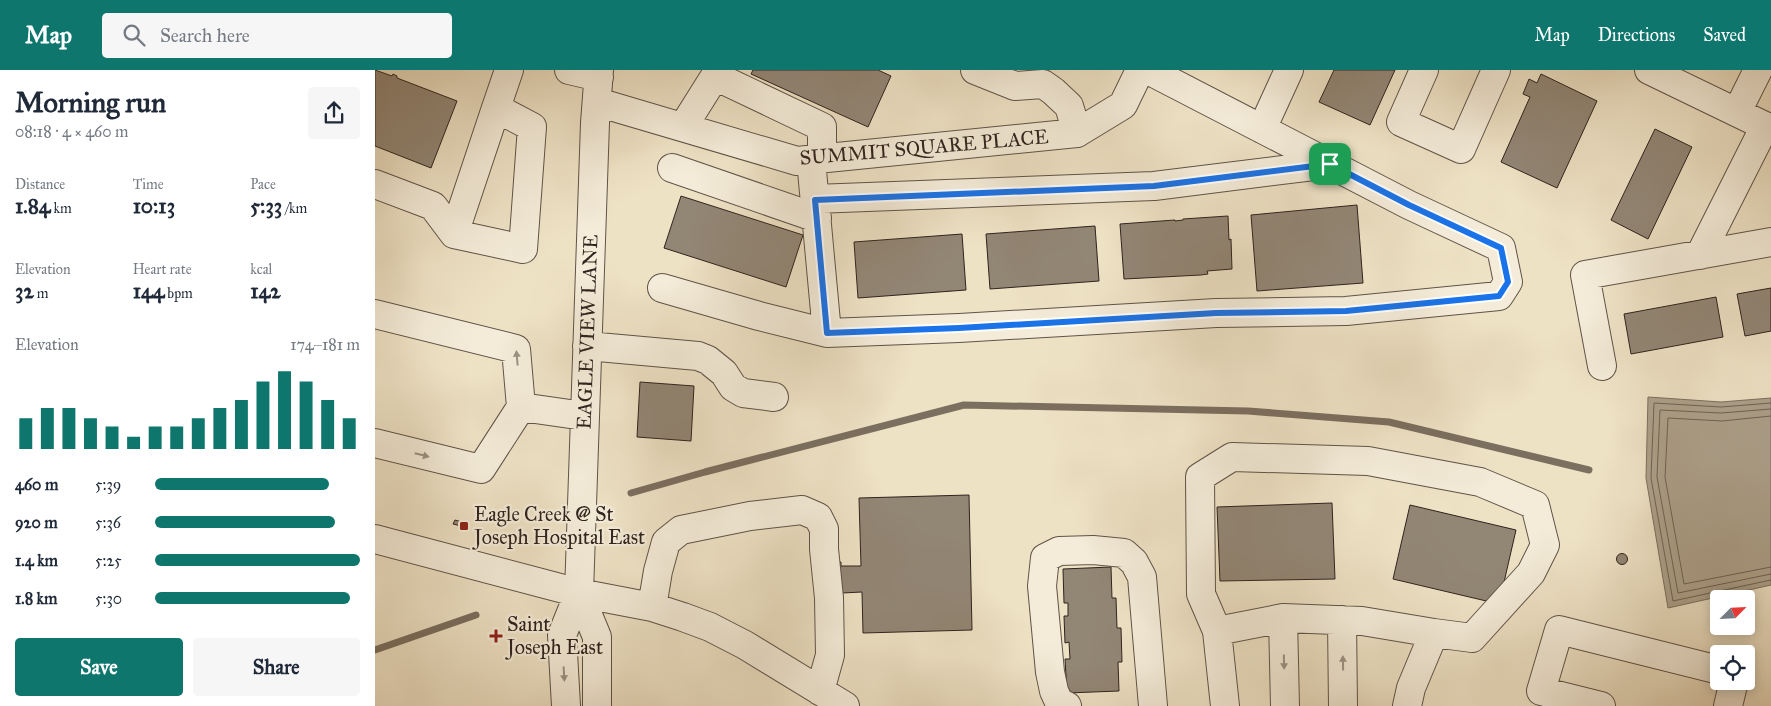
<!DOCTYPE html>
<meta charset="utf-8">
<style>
body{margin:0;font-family:"IM FELL Great Primer",serif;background:#f6f6f7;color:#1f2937;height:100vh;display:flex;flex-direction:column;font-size:19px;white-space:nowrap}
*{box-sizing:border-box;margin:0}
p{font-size:16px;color:#747a83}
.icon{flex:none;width:28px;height:28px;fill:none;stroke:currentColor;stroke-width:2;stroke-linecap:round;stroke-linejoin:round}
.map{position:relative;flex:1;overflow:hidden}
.panel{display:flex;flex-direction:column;background:#fff;width:375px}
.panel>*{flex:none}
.needle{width:32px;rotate:66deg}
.controls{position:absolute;left:1335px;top:520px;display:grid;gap:10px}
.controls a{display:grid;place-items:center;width:45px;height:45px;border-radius:5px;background:#fff;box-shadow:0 2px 12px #0003;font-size:25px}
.pin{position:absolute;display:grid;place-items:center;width:42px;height:42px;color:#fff;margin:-21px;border-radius:10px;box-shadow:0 2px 8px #0006}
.round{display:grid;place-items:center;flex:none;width:52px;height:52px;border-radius:5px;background:#f6f6f7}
.head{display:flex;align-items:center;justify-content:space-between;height:85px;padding:0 15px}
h1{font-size:28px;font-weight:700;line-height:38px}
.metrics{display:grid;grid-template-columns:repeat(3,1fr);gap:8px;height:85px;padding:5px 15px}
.metrics div{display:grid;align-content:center}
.metrics b{font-size:21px;font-weight:700}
.metrics small{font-size:14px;font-weight:400}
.metrics p{font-size:14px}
.chart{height:140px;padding:10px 15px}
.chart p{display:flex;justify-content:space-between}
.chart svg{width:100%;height:90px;margin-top:5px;stroke:#0f766e;stroke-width:6}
.action{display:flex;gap:10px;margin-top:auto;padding:10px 15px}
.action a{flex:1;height:58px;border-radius:5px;background:#0f766e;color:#fff;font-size:20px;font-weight:700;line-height:58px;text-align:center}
.action a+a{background:#f6f6f7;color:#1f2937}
ul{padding:0 15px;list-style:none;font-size:16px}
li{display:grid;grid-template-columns:80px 60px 1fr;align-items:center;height:38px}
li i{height:12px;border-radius:6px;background:#0f766e}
header{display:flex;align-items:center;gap:30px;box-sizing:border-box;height:70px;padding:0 25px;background:#0f766e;color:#fff}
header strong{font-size:24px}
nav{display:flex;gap:28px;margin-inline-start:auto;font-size:18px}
.search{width:350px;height:45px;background:#f6f6f7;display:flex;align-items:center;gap:12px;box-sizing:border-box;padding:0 18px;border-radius:5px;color:#747a83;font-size:19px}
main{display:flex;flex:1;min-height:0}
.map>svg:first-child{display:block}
.water{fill:#ada18c;stroke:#7b6f60}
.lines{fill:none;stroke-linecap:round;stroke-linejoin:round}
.shore{stroke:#6e6255;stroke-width:1}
.stream{stroke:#7b6f60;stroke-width:7}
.building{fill:#928675;stroke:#2f231e}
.minor-casing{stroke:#5f5348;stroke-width:30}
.minor{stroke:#f4ecd9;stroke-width:28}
.oneway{fill:#9b9285}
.route-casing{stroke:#fff;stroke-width:10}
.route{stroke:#1a73e8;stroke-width:6}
.poi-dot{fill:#8f2418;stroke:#f4ecd9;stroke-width:2}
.labels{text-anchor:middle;stroke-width:4.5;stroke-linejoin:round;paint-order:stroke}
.street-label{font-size:20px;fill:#2f231e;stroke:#f4ecd9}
.poi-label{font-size:20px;fill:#2f231e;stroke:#f4ecd9;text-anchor:start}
</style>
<header>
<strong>Map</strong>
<div class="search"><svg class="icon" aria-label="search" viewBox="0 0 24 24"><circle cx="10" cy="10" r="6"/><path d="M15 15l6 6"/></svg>Search here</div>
<nav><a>Map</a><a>Directions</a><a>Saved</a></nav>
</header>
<main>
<section class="panel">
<div class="head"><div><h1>Morning run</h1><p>08:18 · 4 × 460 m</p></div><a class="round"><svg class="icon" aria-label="share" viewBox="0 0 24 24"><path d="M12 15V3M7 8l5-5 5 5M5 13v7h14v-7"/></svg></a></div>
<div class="metrics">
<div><p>Distance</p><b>1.84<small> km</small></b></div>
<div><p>Time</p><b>10:13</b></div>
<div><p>Pace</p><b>5:33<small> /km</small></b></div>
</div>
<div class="metrics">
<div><p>Elevation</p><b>32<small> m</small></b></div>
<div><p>Heart rate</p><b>144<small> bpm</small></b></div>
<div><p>kcal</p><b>142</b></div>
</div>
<div class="chart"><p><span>Elevation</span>174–181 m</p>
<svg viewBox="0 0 160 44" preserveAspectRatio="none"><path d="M5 44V29M15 44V24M25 44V24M35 44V29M45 44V33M55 44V38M65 44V33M75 44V33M85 44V29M95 44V24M105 44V20M115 44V11M125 44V6M135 44V11M145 44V20M155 44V29"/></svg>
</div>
<ul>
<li><b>460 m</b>5:39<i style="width:85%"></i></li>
<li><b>920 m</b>5:36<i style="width:88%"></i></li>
<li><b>1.4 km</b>5:25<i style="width:100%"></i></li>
<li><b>1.8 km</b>5:30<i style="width:95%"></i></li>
</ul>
<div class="action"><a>Save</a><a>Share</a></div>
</section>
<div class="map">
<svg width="1396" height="636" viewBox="0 0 1396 636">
<rect width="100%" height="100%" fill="#eee2c5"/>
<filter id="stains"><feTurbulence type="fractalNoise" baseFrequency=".004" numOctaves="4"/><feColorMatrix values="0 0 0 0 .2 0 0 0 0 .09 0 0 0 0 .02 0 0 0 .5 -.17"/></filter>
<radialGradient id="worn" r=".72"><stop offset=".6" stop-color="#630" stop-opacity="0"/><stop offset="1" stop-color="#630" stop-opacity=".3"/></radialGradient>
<path class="water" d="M 1273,327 L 1346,332 L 1396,328 L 1396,515 L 1293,538 L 1271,408 Z"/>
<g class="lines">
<path class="shore" d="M 1396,333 L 1346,337 L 1279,333 L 1276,408 L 1298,531 L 1396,510
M 1396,339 L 1346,343 L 1285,340 L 1282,407 L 1303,523 L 1396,504
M 1396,346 L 1347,351 L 1293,348 L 1290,407 L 1309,514 L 1396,497"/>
<path class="stream" d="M 256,423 L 330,402 L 589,335 L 873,341 L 1014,352 L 1214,400
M 0,580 L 101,545"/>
</g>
<path class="building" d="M 0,0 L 17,6 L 18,4 L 22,6 L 22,8 L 82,31 L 56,98 L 0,76 Z
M 378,0 L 503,0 L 516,6 L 493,57 L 376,4 Z
M 959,0 L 1020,0 L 995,55 L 944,32 Z
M 1166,4 L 1222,31 L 1182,118 L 1126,92 L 1155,27 L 1148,24 L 1154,9 L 1162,13 Z
M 1280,59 L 1317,77 L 1273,169 L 1236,150 Z
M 306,126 L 428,165 L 411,217 L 289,178 Z
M 982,135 L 988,213 L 882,221 L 876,145 Z
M 853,146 L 854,170 L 856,169 L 857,199 L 832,201 L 833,204 L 826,205 L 749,209 L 745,154 L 800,150 L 800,151 L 808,150 L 808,149 Z
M 720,156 L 724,211 L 615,219 L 611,164 Z
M 587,164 L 591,220 L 483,228 L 479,172 Z
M 1396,218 L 1396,261 L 1370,266 L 1362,224 Z
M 1341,227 L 1348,267 L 1256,284 L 1249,244 Z
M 265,312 L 319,316 L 316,371 L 262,367 Z
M 594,425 L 597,560 L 488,563 L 487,522 L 467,523 L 468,527 L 463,528 L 461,492 L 466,492 L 466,496 L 486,496 L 484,428 Z
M 957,433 L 960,509 L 845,511 L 842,437 Z
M 1035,435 L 1141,460 L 1124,534 L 1018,509 Z
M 80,450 L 87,452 L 86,456 L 78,454 Z
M1241.5 489a5.5 5.5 0 1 1 11 0a5.5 5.5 0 1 1-11 0Z
M 736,497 L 737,528 L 741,528 L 742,558 L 746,558 L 747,592 L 743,592 L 744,621 L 692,623 L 690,589 L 695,589 L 694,572 L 690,573 L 689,546 L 693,546 L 693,533 L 689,533 L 688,499 Z"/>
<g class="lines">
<g class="minor-casing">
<path id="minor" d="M 194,0 L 224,7
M 600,0 L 640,16 L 668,14 L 678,21 L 694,36 L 702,63
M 1049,0 L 1026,52 L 1086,79 L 1121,0
M 1274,0 L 1396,59
M 222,32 L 422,91 L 702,63 L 748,35 L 765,0
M 1362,42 L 1383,0
M 308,57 L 340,6 L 447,57 L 447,89
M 887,59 L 914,0
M 436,90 L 452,263 L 584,258 L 841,243 L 971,241 L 1124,226 L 1133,212 L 1126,178 L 1034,135 L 773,0
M 297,98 L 442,148
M 0,114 L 58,136 L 79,164 L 148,179 L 157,57 L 121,38 L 134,0
M 440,129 L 779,116 L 955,94
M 79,164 L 121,38
M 1325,185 L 1390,56
M 287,218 L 384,246 L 452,263
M 0,244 L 141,279 L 146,337 L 106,399 L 0,373
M 212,276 L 323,286 L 333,290 L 349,303 L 358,317 L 368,323 L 399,327
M 1227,296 L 1210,205 L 1396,172
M 146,337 L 209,346
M 0,469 L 204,523 L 277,537 L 308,547 L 335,557 L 370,575 L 470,636
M 204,523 L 222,567 L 222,636
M 277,537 L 283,501 L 291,472 L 306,460 L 375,446 L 427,440 L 443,447 L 449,459 L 449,479 L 454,528 L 455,585 L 445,621
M 908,548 L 910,636
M 967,550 L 968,636
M 842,561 L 908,548 L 987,551 L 1059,563
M 191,636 L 187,565 L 204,523 L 220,53 L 224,0
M 692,636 L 684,632 L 679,621 L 675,602 L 667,516 L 670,488 L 684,481 L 718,480 L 749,483 L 759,492 L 767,507 L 778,636
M 850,636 L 842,561 L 826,524 L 825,407 L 857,387 L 993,391 L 1105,412 L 1160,435 L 1170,475 L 1156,503 L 1097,568 L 1059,563 L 1036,618 L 1032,636
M 1226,636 L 1166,621 L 1184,560 L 1344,600
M 1353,636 L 1359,611"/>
</g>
<use href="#minor" class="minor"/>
</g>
<defs><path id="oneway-solid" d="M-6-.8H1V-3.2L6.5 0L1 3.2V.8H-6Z" transform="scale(1.25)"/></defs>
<g class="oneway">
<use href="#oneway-solid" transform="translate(142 288) rotate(-95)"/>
<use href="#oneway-solid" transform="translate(47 385) rotate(14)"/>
<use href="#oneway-solid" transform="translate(909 592) rotate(89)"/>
<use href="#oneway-solid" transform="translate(968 593) rotate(-91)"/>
<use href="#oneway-solid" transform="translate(189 604) rotate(87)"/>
</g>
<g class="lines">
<g class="route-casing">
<path id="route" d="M 955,94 L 1034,135 L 1126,178 L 1133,212 L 1124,226 L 971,241 L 841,243 L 584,258 L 452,263 L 440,130 L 779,116 Z"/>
</g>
<use href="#route" class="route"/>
</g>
<g class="poi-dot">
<rect x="84" y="451" width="10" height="10" rx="2.5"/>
<path d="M118.5 558.5h5v5h5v5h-5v5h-5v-5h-5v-5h5z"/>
</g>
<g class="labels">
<g class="street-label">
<text transform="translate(549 77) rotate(-5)" y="7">SUMMIT SQUARE PLACE</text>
<text transform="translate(212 262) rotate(-88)" y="7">EAGLE VIEW LANE</text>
</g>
<g class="poi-label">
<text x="99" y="451">Eagle Creek @ St<tspan x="99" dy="23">Joseph Hospital East</tspan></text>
<text x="132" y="561">Saint<tspan x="132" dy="23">Joseph East</tspan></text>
</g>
</g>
<rect width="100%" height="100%" filter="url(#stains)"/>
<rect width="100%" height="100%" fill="url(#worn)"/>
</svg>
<div class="controls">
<a><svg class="needle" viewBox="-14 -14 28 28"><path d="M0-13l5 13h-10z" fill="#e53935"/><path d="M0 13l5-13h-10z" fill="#747a83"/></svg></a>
<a><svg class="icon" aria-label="locate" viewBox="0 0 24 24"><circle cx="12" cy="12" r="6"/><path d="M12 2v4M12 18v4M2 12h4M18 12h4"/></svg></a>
</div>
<div class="pin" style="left:955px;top:94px;background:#1e9e55"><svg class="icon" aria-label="arrive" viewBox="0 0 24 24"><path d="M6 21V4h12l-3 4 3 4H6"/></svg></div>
</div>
</main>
